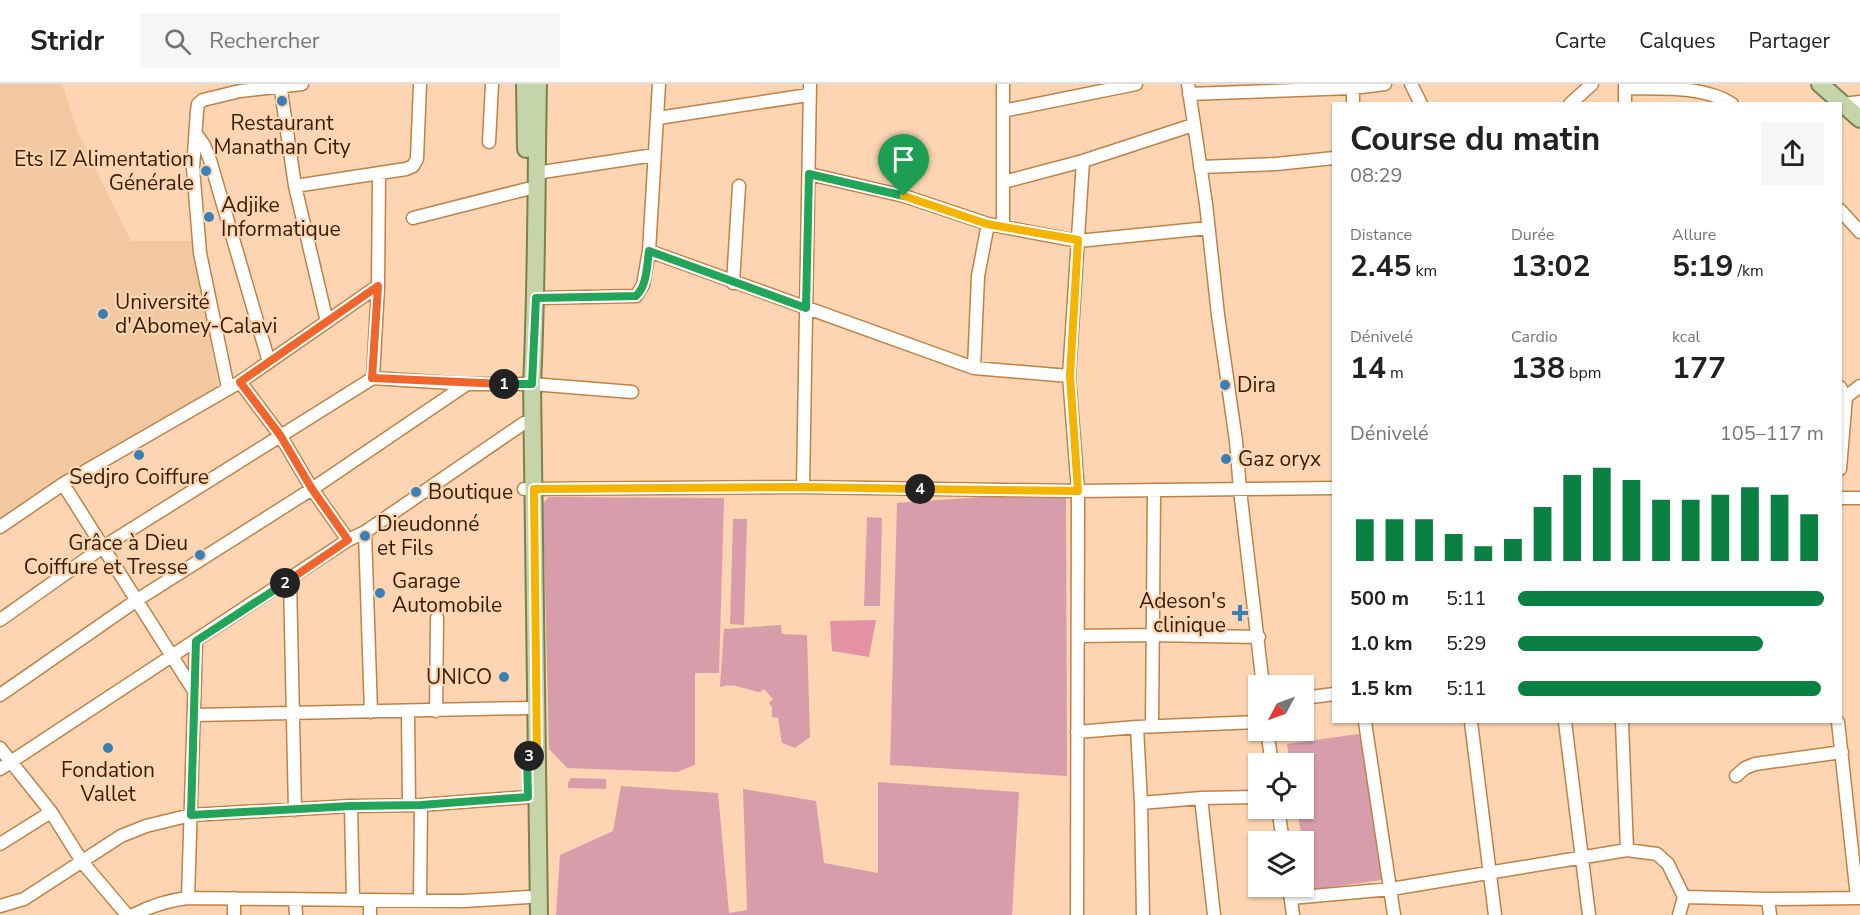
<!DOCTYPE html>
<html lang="fr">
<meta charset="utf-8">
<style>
body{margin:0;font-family:"Nunito Sans",sans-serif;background:#f6f6f6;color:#222;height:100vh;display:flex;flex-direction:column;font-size:22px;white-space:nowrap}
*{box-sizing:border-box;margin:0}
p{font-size:20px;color:#767676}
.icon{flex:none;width:33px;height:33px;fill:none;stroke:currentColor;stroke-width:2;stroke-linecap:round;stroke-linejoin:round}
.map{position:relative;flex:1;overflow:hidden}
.panel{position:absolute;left:1332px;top:18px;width:510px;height:621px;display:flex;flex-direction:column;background:#fff;border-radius:0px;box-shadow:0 2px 4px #0004}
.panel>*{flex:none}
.needle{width:39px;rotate:229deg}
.tools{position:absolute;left:1248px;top:591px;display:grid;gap:12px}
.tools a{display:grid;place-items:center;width:66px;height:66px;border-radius:0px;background:#fff;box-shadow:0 2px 4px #0004;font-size:30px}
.pin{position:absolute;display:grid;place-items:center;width:51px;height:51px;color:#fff;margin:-62px -26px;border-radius:50% 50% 50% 0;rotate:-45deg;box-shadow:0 0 6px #0007}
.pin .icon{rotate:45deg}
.km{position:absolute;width:30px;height:30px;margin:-15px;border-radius:50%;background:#222;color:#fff;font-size:16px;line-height:30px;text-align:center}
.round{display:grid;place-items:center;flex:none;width:63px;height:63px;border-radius:0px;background:#f6f6f6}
.headline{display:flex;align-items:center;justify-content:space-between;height:102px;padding:0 18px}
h1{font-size:33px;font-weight:700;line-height:45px}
.metrics{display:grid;grid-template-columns:repeat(3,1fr);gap:9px;height:102px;padding:6px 18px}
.metrics div{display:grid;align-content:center}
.metrics b{font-size:30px;font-weight:700}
.metrics small{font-size:16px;font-weight:400}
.metrics p{font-size:16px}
.chart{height:168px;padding:12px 18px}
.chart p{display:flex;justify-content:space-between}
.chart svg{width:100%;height:108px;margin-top:6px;stroke:#0b8043;stroke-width:6}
ul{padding:0 18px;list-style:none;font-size:20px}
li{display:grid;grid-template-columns:96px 72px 1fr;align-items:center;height:45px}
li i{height:15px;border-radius:8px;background:#0b8043}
header{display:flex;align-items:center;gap:36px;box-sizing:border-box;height:84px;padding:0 30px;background:#fff;border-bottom:2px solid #e0e0e0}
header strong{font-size:28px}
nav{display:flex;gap:33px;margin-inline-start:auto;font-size:21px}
.search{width:420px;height:54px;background:#f6f6f6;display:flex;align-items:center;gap:15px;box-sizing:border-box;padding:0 21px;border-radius:0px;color:#767676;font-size:22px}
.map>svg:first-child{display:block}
.built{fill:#f2c8a1}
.green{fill:#d79daa}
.forest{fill:#e493a7}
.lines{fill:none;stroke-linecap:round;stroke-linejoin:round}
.minor-casing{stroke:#bf8246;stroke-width:15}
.major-casing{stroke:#7b814c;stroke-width:20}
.minor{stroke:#fff;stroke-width:12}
.major{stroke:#c6d4aa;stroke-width:16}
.split-1-casing{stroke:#fff;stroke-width:12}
.split-2-casing{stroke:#fff;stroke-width:12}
.split-3-casing{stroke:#fff;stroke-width:12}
.split-4-casing{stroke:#fff;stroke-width:12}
.split-5-casing{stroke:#fff;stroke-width:12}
.split-1{stroke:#22a559;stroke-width:8}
.split-2{stroke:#f0652b;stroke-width:8}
.split-3{stroke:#22a559;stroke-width:8}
.split-4{stroke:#f5b400;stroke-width:8}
.split-5{stroke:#f5b400;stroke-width:8}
.poi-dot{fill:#3880b5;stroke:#fdd5b2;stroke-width:2}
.labels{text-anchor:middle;stroke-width:4.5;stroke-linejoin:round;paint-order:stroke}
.poi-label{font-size:21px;fill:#361e04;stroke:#fdd5b2;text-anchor:start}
</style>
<header>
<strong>Stridr</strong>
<div class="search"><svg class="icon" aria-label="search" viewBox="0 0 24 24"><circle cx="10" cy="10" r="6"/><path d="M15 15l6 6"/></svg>Rechercher</div>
<nav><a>Carte</a><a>Calques</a><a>Partager</a></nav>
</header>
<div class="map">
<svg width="1860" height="831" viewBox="0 0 1860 831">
<rect width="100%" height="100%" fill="#fdd5b2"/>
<path class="built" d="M 0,0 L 62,0 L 78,49 L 131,157 L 195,157 L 218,302 L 55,400 L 0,437 Z"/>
<path class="green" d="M 1066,407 L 1067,692 L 890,681 L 897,419 Z
M 549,413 L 724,414 L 719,589 L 695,589 L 695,681 L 677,688 L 567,684 L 549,665 L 543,419 Z
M 867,433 L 882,434 L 880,522 L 864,522 Z
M 733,435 L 747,435 L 744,541 L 730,540 Z
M 781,541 L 782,550 L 807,551 L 810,653 L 795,664 L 782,659 L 778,634 L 772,633 L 772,623 L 769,619 L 773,615 L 764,605 L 760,608 C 747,606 734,598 720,603 L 724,545 Z
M 1365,649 L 1388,795 L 1310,806 L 1297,725 L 1304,724 L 1304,680 L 1290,679 L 1287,660 Z
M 571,694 L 606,695 L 606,705 L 568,704 L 568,699 Z
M 878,698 L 1019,708 L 1012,831 L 556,831 L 560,771 L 613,747 L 621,702 L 718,709 L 729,829 L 747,826 L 743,705 L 816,717 L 824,779 L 878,789 Z"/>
<path class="forest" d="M 876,536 L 869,573 L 832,567 L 830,537 Z"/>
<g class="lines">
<g class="minor-casing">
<path id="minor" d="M 280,0 L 295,102 L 327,238
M 1188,0 L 1206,120 L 1218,231 L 1236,357 L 1240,406 L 1263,602
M 1411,0 L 1421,20
M 1625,4 C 1659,5 1703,1 1732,20
M 1189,10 L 1353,4 L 1385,0
M 1353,20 L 1353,0
M 1570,20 L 1592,0
M 1625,20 L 1625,0
M 1843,20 L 1860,18
M 1003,27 L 1136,0
M 658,34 L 808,11
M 196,50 L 204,61 L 210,76 L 269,278
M 489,58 L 492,0
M 1200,83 L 1276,80 L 1334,74
M 536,89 L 654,71
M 809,90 L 904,112 L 988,140 L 1078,157 L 1208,144
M 1004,98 L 1083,77 L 1193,41
M 295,102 L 406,85 L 413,82 L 417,75 L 420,0
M 1840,126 L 1860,148
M 413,134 L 527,105
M 1003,143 L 1003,0
M 649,167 L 974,284 L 1069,292
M 733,199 L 739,102
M 536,214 L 636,212 L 643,201 L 649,167 L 659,0
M 974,284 L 978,192 L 988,140
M 373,294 L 378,202 L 379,90
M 240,298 L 280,351 L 312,405 L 348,456
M 1840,303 L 1846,313 L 1840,385
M 228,304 L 200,169 L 193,84 L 197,27 L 198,20 L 203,16 L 240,7 L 302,0
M 1846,313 L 1860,302
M 63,400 L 194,607
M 803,403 L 810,0
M 524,405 L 803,403 L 1078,407 L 1334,404
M 1840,414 L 1860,414
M 0,443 L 63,400 L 240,298 L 378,202
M 365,448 L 371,628
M 290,496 L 295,726
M 0,536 L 103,463 L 373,294 L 467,300 L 532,300 L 632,308
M 1078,552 L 1152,551 L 1259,553
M 0,611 L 137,516 L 312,405 L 467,300
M 1304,614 L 1334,610
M 436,627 L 437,534
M 408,628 L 409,721
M 194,631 L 527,624
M 1365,638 L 1394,831
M 1471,638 L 1495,831
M 1565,638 L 1589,831
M 1622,638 L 1627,766 L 1657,770 L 1668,780 L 1684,813 L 1679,831
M 1838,638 L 1857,813
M 1152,642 L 1154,406
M 1137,643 L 1141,719 L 1143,831
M 1267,646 L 1272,680
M 1077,648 L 1137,643 L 1258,638
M 0,664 L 51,728 L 83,779 L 127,831
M 0,685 L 348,456 L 365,448 L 524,339
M 1736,692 L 1745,684 L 1755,680 L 1842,668
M 1201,714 L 1214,831
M 1141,719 L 1201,714 L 1258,713
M 351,722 L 353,815
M 1278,724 L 1283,758
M 0,760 L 51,728
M 1289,802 L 1293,831
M 1684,813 L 1768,815 L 1860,814
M 188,814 L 196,557
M 234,814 L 234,831
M 1291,814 L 1391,805 L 1627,766
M 295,815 L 296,831
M 1768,815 L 1770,831
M 370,816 L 370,831
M 420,816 L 421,721
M 0,822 L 24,815 L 121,752 L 146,742 L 191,731 L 351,722 L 421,721 L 528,713
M 133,831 C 151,822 169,816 188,814 L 463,817 L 529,813
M 1077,831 L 1078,407 L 1069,292 L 1083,77"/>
</g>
<g class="major-casing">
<path id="major" d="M 525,0 L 526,65
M 538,0 C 536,100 537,200 532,300 L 539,831
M 1820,0 L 1860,35"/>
</g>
<use href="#minor" class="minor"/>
<use href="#major" class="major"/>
</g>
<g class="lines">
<g class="split-1-casing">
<path id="split-1" d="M 504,300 L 532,300 L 536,214 L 636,212 C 647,202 647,181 649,167 L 806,224 L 809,90 L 904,112"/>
</g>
<g class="split-2-casing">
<path id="split-2" d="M 285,499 L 348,456 L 312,405 L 280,351 L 240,298 L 378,202 L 372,294 L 504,300"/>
</g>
<g class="split-3-casing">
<path id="split-3" d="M 285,499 L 196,557 L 191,731 L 351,722 L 421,721 L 528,713 L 527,672 L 529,672"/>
</g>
<g class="split-4-casing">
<path id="split-4" d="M 529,672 L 537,672 L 534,405 L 803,403 L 920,405"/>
</g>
<g class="split-5-casing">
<path id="split-5" d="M 904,112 L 987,140 L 1078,156 L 1070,292 L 1078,407 L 920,405"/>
</g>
<use href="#split-1" class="split-1"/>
<use href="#split-2" class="split-2"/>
<use href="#split-3" class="split-3"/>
<use href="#split-4" class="split-4"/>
<use href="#split-5" class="split-5"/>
</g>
<g class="poi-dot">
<circle cx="282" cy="17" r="6"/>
<circle cx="206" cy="87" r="6"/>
<circle cx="209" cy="133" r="6"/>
<circle cx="103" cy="230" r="6"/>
<circle cx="1225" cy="301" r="6"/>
<circle cx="139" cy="371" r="6"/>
<circle cx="1226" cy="375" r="6"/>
<circle cx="416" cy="408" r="6"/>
<circle cx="365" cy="452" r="6"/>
<circle cx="200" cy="471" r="6"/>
<circle cx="380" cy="509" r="6"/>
<path d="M1237 520h6v6h6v6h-6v6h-6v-6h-6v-6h6z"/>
<circle cx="504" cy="593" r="6"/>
<circle cx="108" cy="664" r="6"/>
</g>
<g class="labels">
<g class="poi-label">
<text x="282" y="46" text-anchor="middle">Restaurant<tspan x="282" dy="24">Manathan City</tspan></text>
<text x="194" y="82" text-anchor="end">Ets IZ Alimentation<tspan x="194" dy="24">Générale</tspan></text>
<text x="221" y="128">Adjike<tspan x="221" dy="24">Informatique</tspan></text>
<text x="115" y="225">Université<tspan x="115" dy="24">d'Abomey-Calavi</tspan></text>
<text x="1237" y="308">Dira</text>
<text x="1238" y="382">Gaz oryx</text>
<text x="139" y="400" text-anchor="middle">Sedjro Coiffure</text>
<text x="428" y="415">Boutique</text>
<text x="377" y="447">Dieudonné<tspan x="377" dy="24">et Fils</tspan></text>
<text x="188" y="466" text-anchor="end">Grâce à Dieu<tspan x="188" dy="24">Coiffure et Tresse</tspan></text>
<text x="392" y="504">Garage<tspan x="392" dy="24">Automobile</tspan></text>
<text x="1226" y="524" text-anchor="end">Adeson's<tspan x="1226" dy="24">clinique</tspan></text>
<text x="492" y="600" text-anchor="end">UNICO</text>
<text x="108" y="693" text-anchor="middle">Fondation<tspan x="108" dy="24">Vallet</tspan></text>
</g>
</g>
</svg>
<div class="tools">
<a><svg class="needle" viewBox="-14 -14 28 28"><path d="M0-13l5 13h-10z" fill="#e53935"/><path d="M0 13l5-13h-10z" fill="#767676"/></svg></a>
<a><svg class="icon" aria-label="locate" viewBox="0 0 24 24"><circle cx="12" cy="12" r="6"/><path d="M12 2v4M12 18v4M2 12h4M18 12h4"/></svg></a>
<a><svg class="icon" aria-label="layers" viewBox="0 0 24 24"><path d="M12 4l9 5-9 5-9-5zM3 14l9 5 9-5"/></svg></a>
</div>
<div class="pin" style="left:904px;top:112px;background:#1e9e55"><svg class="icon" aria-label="arrive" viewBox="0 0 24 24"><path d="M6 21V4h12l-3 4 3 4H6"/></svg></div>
<b class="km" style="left:504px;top:300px">1</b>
<b class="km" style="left:285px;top:499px">2</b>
<b class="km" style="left:529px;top:672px">3</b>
<b class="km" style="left:920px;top:405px">4</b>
<section class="panel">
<div class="headline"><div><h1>Course du matin</h1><p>08:29</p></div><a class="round"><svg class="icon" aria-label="share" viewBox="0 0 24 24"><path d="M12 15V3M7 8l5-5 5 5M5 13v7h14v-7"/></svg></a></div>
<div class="metrics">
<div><p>Distance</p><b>2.45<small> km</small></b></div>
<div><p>Durée</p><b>13:02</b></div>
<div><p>Allure</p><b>5:19<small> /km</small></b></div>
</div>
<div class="metrics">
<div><p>Dénivelé</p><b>14<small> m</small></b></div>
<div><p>Cardio</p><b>138<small> bpm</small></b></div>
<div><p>kcal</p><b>177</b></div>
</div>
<div class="chart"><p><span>Dénivelé</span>105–117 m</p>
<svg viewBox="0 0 160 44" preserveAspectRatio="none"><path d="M5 44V27M15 44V27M25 44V27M35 44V33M45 44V38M55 44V35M65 44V22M75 44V9M85 44V6M95 44V11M105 44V19M115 44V19M125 44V17M135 44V14M145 44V17M155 44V25"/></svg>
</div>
<ul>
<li><b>500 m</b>5:11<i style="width:100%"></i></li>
<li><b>1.0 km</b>5:29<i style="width:80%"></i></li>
<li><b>1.5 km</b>5:11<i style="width:99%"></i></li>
</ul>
</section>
</div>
